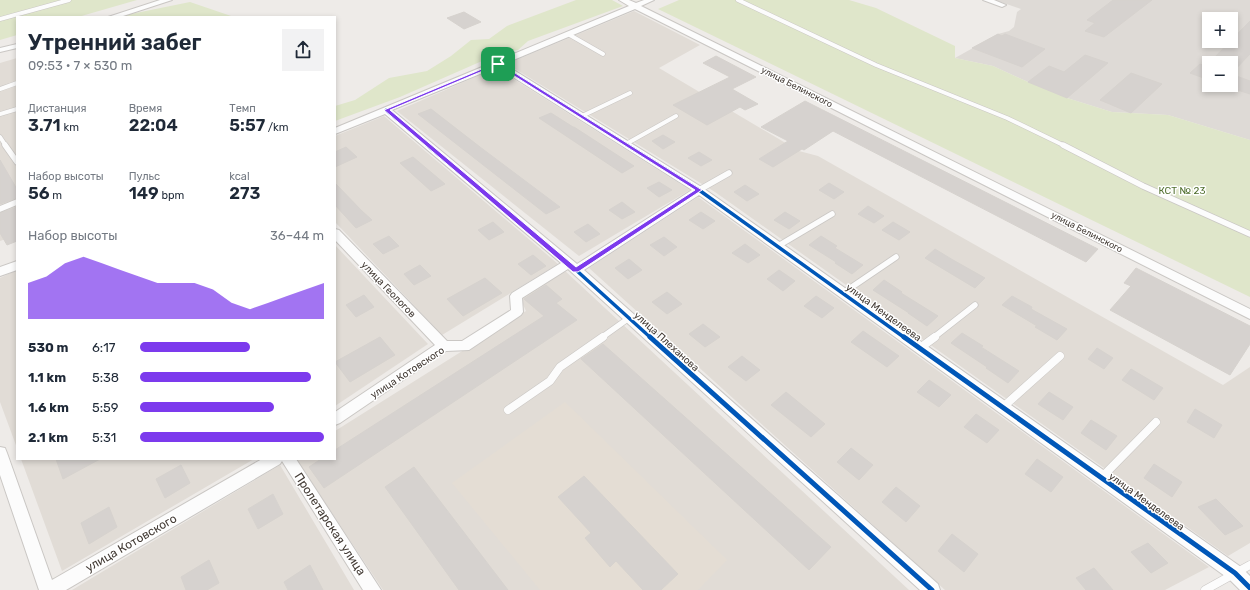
<!DOCTYPE html>
<html lang="ru">
<meta charset="utf-8">
<style>
body{margin:0;font-family:Rubik,sans-serif;background:#f2f2f3;color:#1f2937;height:100vh;display:flex;flex-direction:column;font-size:15px;white-space:nowrap}
*{box-sizing:border-box;margin:0}
p{font-size:13px;color:#747a83}
.icon{flex:none;width:22px;height:22px;fill:none;stroke:currentColor;stroke-width:2;stroke-linecap:round;stroke-linejoin:round}
.map{position:relative;flex:1;overflow:hidden}
.side{position:absolute;left:16px;top:16px;width:320px;height:444px;display:flex;flex-direction:column;background:#fff;border-radius:0px;box-shadow:0 2px 6px #0003}
.side>*{flex:none}
.controls{position:absolute;left:1202px;top:12px;display:grid;gap:8px}
.controls a{display:grid;place-items:center;width:36px;height:36px;border-radius:0px;background:#fff;box-shadow:0 2px 6px #0003;font-size:20px}
.pin{position:absolute;display:grid;place-items:center;width:34px;height:34px;color:#fff;margin:-17px;border-radius:8px;box-shadow:0 2px 6px #0006}
.round{display:grid;place-items:center;flex:none;width:42px;height:42px;border-radius:0px;background:#f2f2f3}
.summary{display:flex;align-items:center;justify-content:space-between;height:68px;padding:0 12px}
h1{font-size:22px;font-weight:600;line-height:30px}
.metrics{display:grid;grid-template-columns:repeat(3,1fr);gap:6px;height:68px;padding:4px 12px}
.metrics div{display:grid;align-content:center}
.metrics b{font-size:17px;font-weight:600}
.metrics small{font-size:11px;font-weight:400}
.metrics p{font-size:11px}
.chart{height:112px;padding:8px 12px}
.chart p{display:flex;justify-content:space-between}
.chart svg{width:100%;height:72px;margin-top:4px;fill:#7c3aed;opacity:.7}
ul{padding:0 12px;list-style:none;font-size:13px}
li{display:grid;grid-template-columns:64px 48px 1fr;align-items:center;height:30px}
li i{height:10px;border-radius:5px;background:#7c3aed}
.map>svg:first-child{display:block}
.residential{fill:#e1dcd6}
.industrial{fill:#dedad6;fill-rule:evenodd}
.education{fill:#e4ddd4}
.green{fill:#dfe6ca}
.building{fill:#d6d2cf;stroke:#d6d2ce}
.lines{fill:none;stroke-linecap:round;stroke-linejoin:round}
.lane-far2-casing{stroke:#cac7c4;stroke-width:5}
.lane-far1-casing{stroke:#cac7c4;stroke-width:7}
.lane-casing{stroke:#cac7c4;stroke-width:9}
.street-casing{stroke:#cac7c4;stroke-width:2}
.lane-far2{stroke:#fcfcfc;stroke-width:4}
.lane-far1{stroke:#fcfcfc;stroke-width:5.5}
.lane{stroke:#fcfcfc;stroke-width:8}
.street{fill:#fcfcfc;fill-rule:evenodd}
.cycleway-far2-casing{stroke:#fff;stroke-width:4.5}
.cycleway-far1-casing{stroke:#fff;stroke-width:6}
.cycleway-casing{stroke:#fff;stroke-width:8}
.cycleway-far2{stroke:#0057b8;stroke-width:3}
.cycleway-far1{stroke:#0057b8;stroke-width:3.5}
.cycleway{stroke:#0057b8;stroke-width:5}
.route{fill:#7c3aed;stroke:#fff;fill-rule:evenodd}
.labels{text-anchor:middle;stroke-width:3;stroke-linejoin:round;paint-order:stroke}
.far-street-label{font-size:9px;fill:#433b35;stroke:#fff}
.park-label{font-size:10px;fill:#506f2e;stroke:#fff}
.street-label{font-size:10px;fill:#433b35;stroke:#fff}
.near-street-label{font-size:12px;fill:#433b35;stroke:#fff}
</style>
<div class="map">
<svg width="1250" height="590" viewBox="0 0 1250 590">
<rect width="100%" height="100%" fill="#eeebe8"/>
<path class="residential" d="M 634,11 L 700,45 L 659,68 L 799,151 L 818,156 L 1223,385 L 1250,367 L 1250,543 L 1228,556 L 715,192 L 507,64 Z
M 17,58 L 17,235 L 0,241 L 0,63 Z
M 496,68 L 690,190 L 579,256 L 397,111 Z
M 384,116 L 558,264 L 442,335 L 335,222 L 335,136 Z
M 698,197 L 1209,567 L 1165,590 L 945,590 L 589,268 Z
M 335,245 L 428,344 L 335,406 Z
M 17,270 L 17,448 L 0,402 L 0,278 Z
M 564,270 L 909,590 L 383,590 L 296,459 L 335,459 L 335,431 L 526,311 L 519,296 Z
M 21,459 L 254,459 L 62,571 Z
M 280,465 L 354,590 L 72,590 Z"/>
<path class="industrial" d="M 995,0 L 1250,0 L 1250,140 L 1168,115 L 1112,112 L 1067,98 L 1028,82 L 993,66 L 955,58 L 998,34 L 1009,31 L 1014,27 L 1017,12 L 1021,9 ZM 1209,19 L 1231,19 L 1231,41 L 1209,41 ZM 1209,63 L 1231,63 L 1231,85 L 1209,85 Z"/>
<path class="education" d="M 565,402 L 727,560 L 698,590 L 540,590 L 452,483 Z"/>
<path class="green" d="M 0,0 L 137,0 L 78,17 L 17,17 L 17,35 L 0,40 Z
M 576,0 L 612,0 L 623,6 L 528,41 L 518,50 L 498,54 L 400,97 L 335,121 L 335,106 L 355,100 L 389,78 L 427,71 L 451,56 L 471,40 L 489,39 L 507,26 Z
M 679,0 L 849,0 L 876,8 L 955,46 L 955,58 L 993,66 L 1028,82 L 1067,98 L 1112,112 L 1168,115 L 1250,140 L 1250,297 L 658,9 Z
M 190,2 L 234,17 L 122,17 L 131,14 Z"/>
<path class="building" d="M 1113,0 L 1152,0 L 1104,37 L 1085,31 L 1095,23 L 1087,20 Z
M 464,12 L 481,22 L 464,29 L 447,18 Z
M 1250,21 L 1250,54 L 1231,74 L 1250,81 L 1250,94 L 1231,88 L 1231,63 L 1209,63 Z
M 998,34 L 1002,36 L 1005,34 L 1045,49 L 1022,67 L 972,48 Z
M 1085,55 L 1108,63 L 1067,98 L 1028,82 L 1049,66 L 1064,72 Z
M 716,56 L 756,77 L 732,89 L 758,104 L 745,110 L 740,107 L 707,125 L 673,105 L 730,77 L 703,63 Z
M 1200,64 L 1209,67 L 1209,80 L 1190,73 Z
M 1131,73 L 1162,84 L 1131,113 L 1100,100 Z
M 805,101 L 1098,249 L 1086,262 L 833,131 L 804,150 L 802,149 L 773,167 L 759,159 L 788,141 L 761,127 Z
M 431,109 L 480,147 L 560,207 L 546,214 L 418,114 Z
M 551,113 L 573,127 L 574,127 L 634,166 L 622,173 L 539,118 Z
M 663,135 L 675,142 L 663,149 L 652,141 Z
M 346,147 L 357,157 L 335,167 L 335,152 Z
M 699,152 L 712,160 L 701,166 L 688,158 Z
M 413,157 L 445,184 L 431,191 L 400,163 Z
M 0,160 L 17,189 L 17,198 L 0,204 Z
M 659,182 L 672,190 L 659,197 L 647,188 Z
M 335,183 L 362,211 L 372,220 L 356,228 L 335,205 Z
M 829,183 L 844,192 L 834,199 L 819,190 Z
M 745,185 L 759,194 L 747,201 L 734,192 Z
M 622,202 L 635,212 L 622,219 L 609,210 Z
M 868,206 L 884,216 L 874,223 L 858,214 Z
M 17,207 L 17,241 L 7,245 L 0,233 L 0,213 Z
M 701,212 L 715,221 L 703,229 L 689,220 Z
M 785,212 L 800,221 L 789,229 L 774,220 Z
M 493,222 L 504,232 L 489,240 L 478,230 Z
M 893,222 L 910,232 L 899,240 L 882,230 Z
M 588,224 L 600,234 L 586,242 L 574,232 Z
M 389,236 L 399,246 L 383,254 L 373,244 Z
M 821,236 L 837,246 L 835,248 L 863,265 L 852,274 L 835,263 L 836,262 L 809,245 Z
M 664,237 L 677,247 L 664,256 L 650,245 Z
M 745,244 L 760,255 L 748,263 L 732,253 Z
M 935,249 L 953,260 L 985,278 L 975,288 L 925,258 Z
M 533,255 L 546,266 L 531,275 L 518,264 Z
M 629,259 L 642,270 L 628,279 L 615,268 Z
M 420,265 L 431,276 L 414,285 L 404,274 Z
M 1136,268 L 1250,326 L 1250,344 L 1230,375 L 1110,310 L 1131,286 L 1124,283 Z
M 779,270 L 795,281 L 783,291 L 767,279 Z
M 485,278 L 502,293 L 463,316 L 447,299 Z
M 884,280 L 902,292 L 901,293 L 938,316 L 927,326 L 908,313 L 909,313 L 873,290 Z
M 546,285 L 562,299 L 556,303 L 577,320 L 324,488 L 309,467 L 321,459 L 335,459 L 335,450 L 544,316 L 524,299 Z
M 667,292 L 682,304 L 667,314 L 652,302 Z
M 364,295 L 374,307 L 356,317 L 346,305 Z
M 816,296 L 834,308 L 822,318 L 804,306 Z
M 1012,296 L 1032,307 L 1031,309 L 1067,329 L 1057,340 L 1035,327 L 1037,326 L 1002,305 Z
M 703,324 L 720,337 L 705,347 L 689,334 Z
M 863,331 L 899,356 L 887,367 L 851,342 Z
M 962,333 L 983,346 L 981,347 L 1019,371 L 1008,383 L 986,368 L 987,367 L 951,343 Z
M 380,337 L 395,355 L 350,382 L 335,362 Z
M 603,344 L 831,547 L 809,570 L 581,359 Z
M 1097,348 L 1113,358 L 1104,369 L 1088,359 Z
M 742,356 L 760,370 L 746,381 L 728,367 Z
M 1131,369 L 1163,388 L 1154,400 L 1122,380 Z
M 929,380 L 951,395 L 939,407 L 917,392 Z
M 786,392 L 825,424 L 811,437 L 771,405 Z
M 1049,392 L 1073,407 L 1063,420 L 1038,404 Z
M 1195,409 L 1222,425 L 1214,438 L 1187,422 Z
M 976,414 L 999,430 L 987,443 L 964,427 Z
M 1091,420 L 1117,436 L 1106,450 L 1081,433 Z
M 851,448 L 873,465 L 859,480 L 837,462 Z
M 56,459 L 100,459 L 63,479 Z
M 1037,459 L 1063,477 L 1051,492 L 1025,474 Z
M 1154,464 L 1182,482 L 1172,497 L 1144,478 Z
M 181,465 L 190,483 L 165,498 L 156,479 Z
M 414,467 L 508,590 L 459,590 L 385,487 Z
M 584,476 L 678,574 L 661,590 L 643,590 L 616,561 L 610,567 L 585,538 L 591,533 L 558,497 Z
M 896,487 L 920,506 L 906,522 L 882,502 Z
M 273,494 L 283,514 L 258,529 L 248,509 Z
M 1216,499 L 1243,526 L 1225,535 L 1198,507 Z
M 109,507 L 117,527 L 89,544 L 81,523 Z
M 952,534 L 978,554 L 964,572 L 938,551 Z
M 1148,543 L 1168,563 L 1151,573 L 1131,552 Z
M 209,560 L 219,583 L 207,590 L 186,590 L 181,577 Z
M 310,565 L 323,590 L 288,590 L 284,582 Z
M 1094,568 L 1113,590 L 1086,590 L 1076,578 Z"/>
<g class="lines">
<g class="lane-far2-casing">
<path id="lane-far2" d="M 738,0 L 876,65 L 1007,118 L 1065,146
M 0,19 L 69,0
M 568,34 L 603,54
M 0,89 L 17,83
M 0,114 L 17,109
M 582,116 L 630,93
M 0,137 L 6,146
M 626,144 L 676,116"/>
</g>
<g class="lane-far1-casing">
<path id="lane-far1" d="M 5,145 L 17,162
M 1063,145 L 1143,186 L 1250,234
M 699,190 L 729,173
M 0,209 L 17,202
M 778,246 L 832,214
M 843,293 L 896,257
M 601,338 L 629,318
M 933,338 L 975,305"/>
</g>
<g class="lane-casing">
<path id="lane" d="M 920,348 L 935,337
M 1003,407 L 1060,356
M 508,410 L 550,381 L 560,367 L 603,337
M 1101,478 L 1156,422
M 1205,590 L 1250,565"/>
</g>
<g class="street-casing">
<path id="street" d="M 160,0 L 172,0 L 120,17 L 108,17 Z
M 619,0 L 629,0 L 636,3 L 644,0 L 654,0 L 641,6 L 1250,309 L 1250,319 L 635,9 L 504,64 L 703,188 L 1241,567 L 1250,576 L 1250,590 L 1240,590 L 1229,579 L 699,195 L 584,270 L 938,584 L 940,590 L 920,590 L 568,269 L 522,298 L 523,312 L 521,315 L 469,350 L 446,351 L 340,423 L 335,425 L 335,412 L 435,345 L 335,240 L 335,229 L 339,230 L 447,341 L 462,341 L 511,310 L 510,296 L 512,293 L 561,263 L 385,114 L 335,134 L 335,128 L 629,6 ZM 497,67 L 692,190 L 577,264 L 392,110 Z
M 983,0 L 994,0 L 1006,5 L 1002,7 Z
M 17,44 L 17,48 L 0,52 L 0,48 Z
M 17,261 L 17,270 L 0,276 L 0,267 Z
M 0,447 L 5,448 L 7,453 L 52,580 L 262,459 L 296,459 L 381,590 L 363,590 L 282,461 L 280,464 L 66,590 L 39,590 L 0,475 Z"/>
</g>
<use href="#lane-far2" class="lane-far2"/>
<use href="#lane-far1" class="lane-far1"/>
<use href="#lane" class="lane"/>
<use href="#street" class="street"/>
<g class="cycleway-far2-casing">
<path id="cycleway-far2" d="M 498,64 L 629,146
M 386,110 L 429,146"/>
</g>
<g class="cycleway-far1-casing">
<path id="cycleway-far1" d="M 427,145 L 576,270 L 651,338
M 627,145 L 699,190 L 905,338"/>
</g>
<g class="cycleway-casing">
<path id="cycleway" d="M 650,337 L 932,590
M 904,337 L 1235,573 L 1250,588"/>
</g>
<use href="#cycleway-far2" class="cycleway-far2"/>
<use href="#cycleway-far1" class="cycleway-far1"/>
<use href="#cycleway" class="cycleway"/>
</g>
<path class="route" d="M 496,63 L 499,63 L 702,190 L 578,272 L 573,272 L 384,110 ZM 497,65 L 695,190 L 576,267 L 390,110 Z"/>
<g class="labels">
<g class="far-street-label">
<text transform="translate(797 87) rotate(27)" y="3">улица Белинского</text>
<text transform="translate(1087 232) rotate(27)" y="3">улица Белинского</text>
</g>
<g class="park-label">
<text x="1182" y="194">КСТ № 23</text>
</g>
<g class="street-label">
<text transform="translate(389 289) rotate(46)" y="4">улица Геологов</text>
<text transform="translate(884 312) rotate(36)" y="4">улица Менделеева</text>
<text transform="translate(667 341) rotate(42)" y="4">улица Плеханова</text>
<text transform="translate(407 372) rotate(-33)" y="4">улица Котовского</text>
<text transform="translate(1147 501) rotate(36)" y="4">улица Менделеева</text>
</g>
<g class="near-street-label">
<text transform="translate(330 524) rotate(57)" y="4">Пролетарская улица</text>
<text transform="translate(131 543) rotate(-30)" y="4">улица Котовского</text>
</g>
</g>
</svg>
<div class="controls">
<a>+</a>
<a>−</a>
</div>
<div class="pin" style="left:498px;top:64px;background:#1e9e55"><svg class="icon" aria-label="arrive" viewBox="0 0 24 24"><path d="M6 21V4h12l-3 4 3 4H6"/></svg></div>
<section class="side">
<div class="summary"><div><h1>Утренний забег</h1><p>09:53 · 7 × 530 m</p></div><a class="round"><svg class="icon" aria-label="share" viewBox="0 0 24 24"><path d="M12 15V3M7 8l5-5 5 5M5 13v7h14v-7"/></svg></a></div>
<div class="metrics">
<div><p>Дистанция</p><b>3.71<small> km</small></b></div>
<div><p>Время</p><b>22:04</b></div>
<div><p>Темп</p><b>5:57<small> /km</small></b></div>
</div>
<div class="metrics">
<div><p>Набор высоты</p><b>56<small> m</small></b></div>
<div><p>Пульс</p><b>149<small> bpm</small></b></div>
<div><p>kcal</p><b>273</b></div>
</div>
<div class="chart"><p><span>Набор высоты</span>36–44 m</p>
<svg viewBox="0 0 160 44" preserveAspectRatio="none"><path d="M0 44V22L10 18L20 10L30 6L40 10L50 14L60 18L70 22L80 22L90 22L100 26L110 34L120 38L130 34L140 30L150 26L160 22V44z"/></svg>
</div>
<ul>
<li><b>530 m</b>6:17<i style="width:60%"></i></li>
<li><b>1.1 km</b>5:38<i style="width:93%"></i></li>
<li><b>1.6 km</b>5:59<i style="width:73%"></i></li>
<li><b>2.1 km</b>5:31<i style="width:100%"></i></li>
</ul>
</section>
</div>
